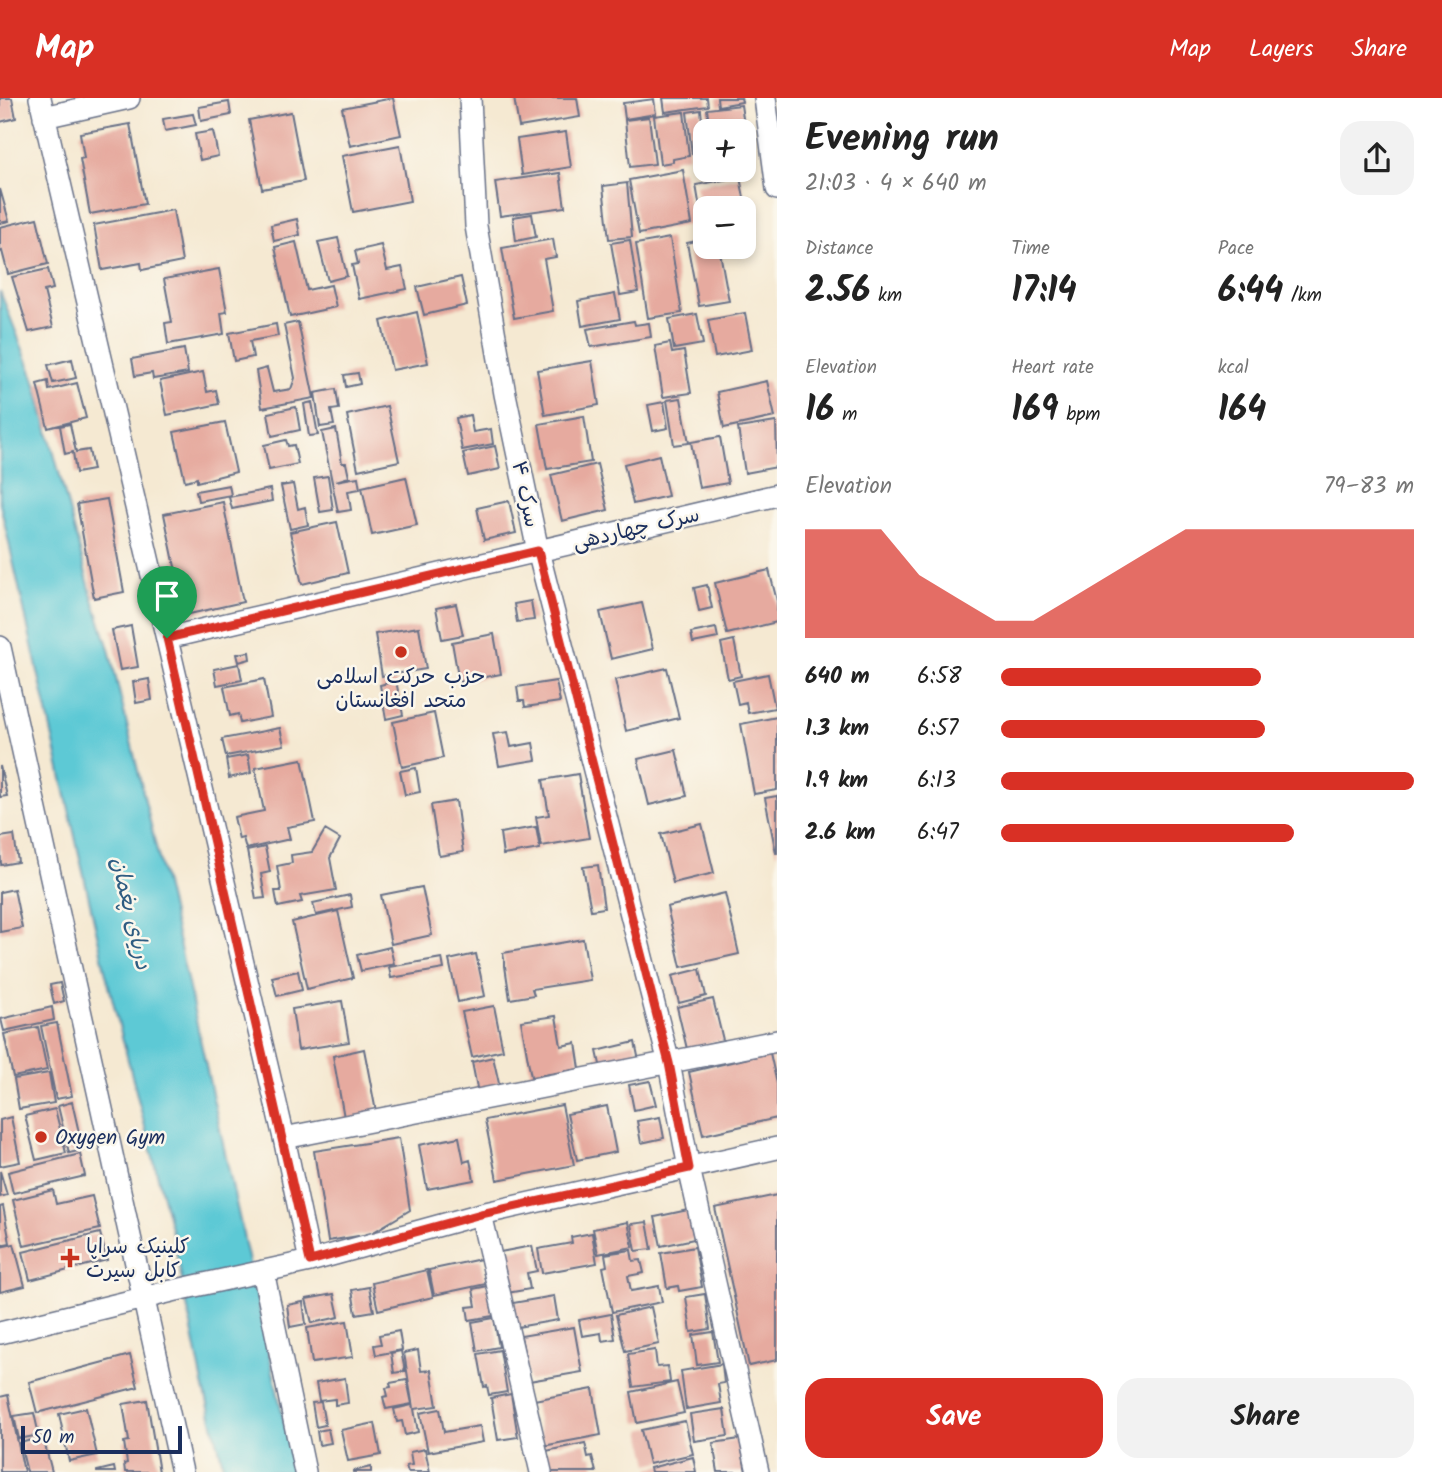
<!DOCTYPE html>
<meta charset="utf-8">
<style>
body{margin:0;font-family:Kalam,"Playpen Sans Arabic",sans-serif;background:#f2f2f2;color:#222;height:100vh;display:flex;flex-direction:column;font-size:26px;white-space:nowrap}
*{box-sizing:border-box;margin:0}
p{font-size:23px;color:#767676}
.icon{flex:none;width:38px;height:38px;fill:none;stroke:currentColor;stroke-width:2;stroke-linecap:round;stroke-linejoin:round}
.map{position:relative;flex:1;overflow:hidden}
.panel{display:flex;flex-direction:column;background:#fff;width:665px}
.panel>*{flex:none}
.buttons{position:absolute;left:693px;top:21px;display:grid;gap:14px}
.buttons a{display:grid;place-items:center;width:63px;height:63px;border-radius:14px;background:#fff;box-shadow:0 4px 10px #0003;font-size:35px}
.scale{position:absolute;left:21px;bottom:18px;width:161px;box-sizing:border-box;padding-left:7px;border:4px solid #1b2f5e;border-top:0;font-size:19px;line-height:24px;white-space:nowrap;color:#1b2f5e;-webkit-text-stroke:5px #fbf7ec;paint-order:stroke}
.pin{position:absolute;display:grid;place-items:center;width:60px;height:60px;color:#fff;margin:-72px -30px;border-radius:50% 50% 50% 0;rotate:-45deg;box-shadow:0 0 7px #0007}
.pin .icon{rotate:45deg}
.round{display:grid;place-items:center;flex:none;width:74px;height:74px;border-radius:21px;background:#f2f2f2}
.summary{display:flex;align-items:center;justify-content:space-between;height:119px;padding:0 28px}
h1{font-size:38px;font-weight:700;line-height:52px}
.metrics{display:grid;grid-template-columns:repeat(3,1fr);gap:10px;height:119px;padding:7px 28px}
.metrics div{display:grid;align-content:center}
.metrics b{font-size:35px;font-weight:700}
.metrics small{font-size:19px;font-weight:400}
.metrics p{font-size:19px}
.chart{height:196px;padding:14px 28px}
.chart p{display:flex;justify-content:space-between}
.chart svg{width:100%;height:126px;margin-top:7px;fill:#d93025;opacity:.7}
.primary-button{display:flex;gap:14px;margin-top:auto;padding:14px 28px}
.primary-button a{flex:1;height:80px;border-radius:21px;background:#d93025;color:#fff;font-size:28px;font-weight:700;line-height:80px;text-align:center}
.primary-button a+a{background:#f2f2f2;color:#222}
ul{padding:0 28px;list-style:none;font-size:23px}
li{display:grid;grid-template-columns:112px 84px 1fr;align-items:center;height:52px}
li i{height:18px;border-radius:9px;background:#d93025}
header{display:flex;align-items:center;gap:42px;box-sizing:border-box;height:98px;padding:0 35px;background:#d93025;color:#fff}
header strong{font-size:33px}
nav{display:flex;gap:38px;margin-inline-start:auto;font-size:24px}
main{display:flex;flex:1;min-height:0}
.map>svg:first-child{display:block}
.water{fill:#5dc9d5;stroke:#3c7c9a;stroke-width:2}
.building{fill:#e6aa9f}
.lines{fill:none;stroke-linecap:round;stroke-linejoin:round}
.minor-casing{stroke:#677087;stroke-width:24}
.minor{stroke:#fff;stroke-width:21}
.route-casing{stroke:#fff;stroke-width:14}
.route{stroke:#d93025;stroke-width:9}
.poi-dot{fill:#c8321e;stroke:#fbf7ec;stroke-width:2.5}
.labels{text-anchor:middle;stroke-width:5;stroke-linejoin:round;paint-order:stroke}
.street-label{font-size:21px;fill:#1b2f5e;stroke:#fbf7ec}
.poi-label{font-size:21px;fill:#1b2f5e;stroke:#fbf7ec;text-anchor:start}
.water-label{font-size:23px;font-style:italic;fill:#2f5d82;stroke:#fbf7ec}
</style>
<header>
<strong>Map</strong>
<nav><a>Map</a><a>Layers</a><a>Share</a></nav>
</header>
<main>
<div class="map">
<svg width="777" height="1374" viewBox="0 0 777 1374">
<rect width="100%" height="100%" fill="#fbf7ec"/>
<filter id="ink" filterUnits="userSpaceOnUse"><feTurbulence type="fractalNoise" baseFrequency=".0143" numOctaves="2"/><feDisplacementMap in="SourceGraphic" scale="14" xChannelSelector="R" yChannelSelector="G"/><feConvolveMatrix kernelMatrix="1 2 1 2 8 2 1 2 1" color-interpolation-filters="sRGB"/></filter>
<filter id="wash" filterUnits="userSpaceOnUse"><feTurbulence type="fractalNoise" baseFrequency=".00686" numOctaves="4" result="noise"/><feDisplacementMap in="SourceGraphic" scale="28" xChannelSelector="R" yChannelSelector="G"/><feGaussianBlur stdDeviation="1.57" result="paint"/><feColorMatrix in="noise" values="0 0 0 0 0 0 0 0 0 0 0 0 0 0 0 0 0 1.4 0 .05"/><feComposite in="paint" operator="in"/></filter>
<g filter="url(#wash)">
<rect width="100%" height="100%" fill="#f5e9d2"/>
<path class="water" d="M 0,193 L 34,280 L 91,495 L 109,551 L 181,854 L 295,1374 L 225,1374 L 203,1286 L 173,1138 L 106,876 L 0,405 Z"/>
<g id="blocks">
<path class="building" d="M 0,0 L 12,0 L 16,20 L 0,24 Z
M 393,0 L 401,37 L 350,48 L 342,10 Z
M 514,0 L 577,0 L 580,19 L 519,29 Z
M 663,0 L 707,0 L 708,8 L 665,14 Z
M 717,0 L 741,0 L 742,4 L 718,8 Z
M 654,1 L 656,16 L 625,21 L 623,5 Z
M 229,4 L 231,17 L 201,23 L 199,9 Z
M 741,7 L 745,33 L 710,33 L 707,11 Z
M 701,12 L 705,54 L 692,56 L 687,14 Z
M 291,14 L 304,83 L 262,91 L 249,22 Z
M 684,14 L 689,58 L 673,61 L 673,64 L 660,66 L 654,18 Z
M 193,16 L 196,27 L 165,33 L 163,21 Z
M 649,19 L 655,66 L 630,69 L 625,22 Z
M 130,26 L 145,106 L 90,116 L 80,61 L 84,60 L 80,35 Z
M 213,33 L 218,58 L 200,62 L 195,36 Z
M 566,34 L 571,69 L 522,77 L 517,41 Z
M 744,38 L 748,57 L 744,57 Z
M 400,47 L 410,103 L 353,114 L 342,58 Z
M 683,72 L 692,126 L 639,136 L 629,82 Z
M 560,75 L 565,109 L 500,118 L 495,84 Z
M 740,79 L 746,110 L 705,110 L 705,121 L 702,122 L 696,87 Z
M 627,85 L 632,139 L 609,141 L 603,88 Z
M 0,91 L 9,123 L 0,125 Z
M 173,112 L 182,164 L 142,172 L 141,165 L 102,172 L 94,127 Z
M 532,116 L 536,139 L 516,143 L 513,119 Z
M 37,120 L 48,166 L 8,176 L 2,153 L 0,154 L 0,129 Z
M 297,121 L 300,137 L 274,143 L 271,127 Z
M 338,140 L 347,178 L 328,183 L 318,144 Z
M 670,140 L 682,215 L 648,220 L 636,146 Z
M 553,141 L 556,159 L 544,161 L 553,213 L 514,220 L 502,150 Z
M 705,141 L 705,149 L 719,149 L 729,203 L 699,208 L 687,145 Z
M 630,142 L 638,194 L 620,197 L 611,145 Z
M 296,144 L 307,192 L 331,187 L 336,209 L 290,219 L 275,149 Z
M 381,147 L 387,172 L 402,169 L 407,191 L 359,201 L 352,167 L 358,166 L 355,153 Z
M 48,171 L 53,191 L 44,193 L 53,229 L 29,234 L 12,179 Z
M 219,171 L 227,214 L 221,215 L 224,236 L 168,246 L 165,225 L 172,224 L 164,181 Z
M 461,179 L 467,207 L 424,217 L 417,189 Z
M 615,196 L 620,221 L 582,228 L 578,203 Z
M 417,214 L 428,265 L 392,272 L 381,223 Z
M 745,215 L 752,252 L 715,259 L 708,222 Z
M 697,216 L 703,246 L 674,251 L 669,221 Z
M 634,223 L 635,227 L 649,225 L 651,239 L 591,249 L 587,231 Z
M 298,224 L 314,300 L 262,310 L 256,273 L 267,270 L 273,294 L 291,291 L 295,280 L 284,227 Z
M 276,226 L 278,238 L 250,243 L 253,259 L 234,263 L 229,235 Z
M 670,245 L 672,255 L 684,253 L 691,295 L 663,299 L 655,248 Z
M 184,251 L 188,275 L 153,281 L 152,275 L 135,278 L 132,261 Z
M 72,261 L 76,280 L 53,285 L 48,267 Z
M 592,263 L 599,307 L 545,317 L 537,272 Z
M 203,274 L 207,294 L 216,292 L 219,306 L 167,317 L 160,283 Z
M 358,275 L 360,286 L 346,289 L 344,277 Z
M 48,283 L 49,292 L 77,285 L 86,320 L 48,330 L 37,286 Z
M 767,283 L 775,319 L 724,330 L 717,294 Z
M 336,291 L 339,311 L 331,312 L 334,327 L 320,329 L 315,295 Z
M 681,300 L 689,345 L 674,347 L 667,302 Z
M 312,304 L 318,337 L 309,338 L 304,306 Z
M 664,304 L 668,330 L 653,333 L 648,307 Z
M 387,308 L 399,363 L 358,372 L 347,317 Z
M 296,309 L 300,332 L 272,338 L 268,315 Z
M 470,317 L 473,334 L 491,331 L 493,346 L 462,352 L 456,320 Z
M 584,318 L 591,364 L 547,371 L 539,326 Z
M 225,324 L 236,374 L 197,384 L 197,380 L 185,383 L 174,334 Z
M 776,324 L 777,369 L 745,375 L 738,330 Z
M 70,326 L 76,354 L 89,352 L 93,372 L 76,375 L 73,354 L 65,356 L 60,328 Z
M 336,331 L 342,365 L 346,365 L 349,379 L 336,383 L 358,379 L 360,391 L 348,393 L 351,412 L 338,414 L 322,334 Z
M 720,339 L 728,385 L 699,390 L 691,344 Z
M 286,342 L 288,348 L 294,347 L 298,366 L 269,372 L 264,347 Z
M 495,348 L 500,371 L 468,378 L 463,355 Z
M 659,357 L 668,398 L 633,406 L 624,366 Z
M 597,366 L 608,412 L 562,423 L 551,377 Z
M 328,378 L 333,412 L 320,414 L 314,380 Z
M 406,379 L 417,427 L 372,437 L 362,389 Z
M 293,386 L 298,411 L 305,409 L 308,427 L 290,431 L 281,388 Z
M 229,387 L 231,397 L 198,403 L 196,393 Z
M 270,391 L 272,403 L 232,411 L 229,399 Z
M 107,401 L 124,494 L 94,500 L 77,406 Z
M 509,403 L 516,435 L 484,442 L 477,410 Z
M 223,404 L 243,504 L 185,517 L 164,416 Z
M 337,424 L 348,475 L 302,486 L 290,434 Z
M 769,472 L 777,503 L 777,524 L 727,536 L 715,485 Z
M 707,487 L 712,510 L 699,513 L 694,490 Z
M 531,503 L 534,522 L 517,524 L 514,506 Z
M 642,505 L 653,551 L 611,561 L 600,514 Z
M 456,506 L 463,537 L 442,541 L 436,510 Z
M 131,528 L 138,569 L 120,572 L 112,532 Z
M 419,529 L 426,571 L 382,578 L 375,536 Z
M 716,530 L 718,540 L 693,545 L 691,535 Z
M 494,536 L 501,576 L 459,584 L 452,544 Z
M 734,542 L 741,578 L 728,581 L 721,545 Z
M 249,554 L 250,561 L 239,564 L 237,556 Z
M 239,566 L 242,582 L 217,587 L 214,571 Z
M 667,570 L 679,620 L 626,633 L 615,582 Z
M 768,576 L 775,610 L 748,615 L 746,604 L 738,606 L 733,583 Z
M 149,581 L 152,602 L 136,605 L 133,584 Z
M 264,581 L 271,619 L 240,625 L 238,616 L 230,618 L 224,589 Z
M 396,583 L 403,617 L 386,621 L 380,587 Z
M 556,583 L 560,604 L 525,609 L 524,603 L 519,603 L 517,589 Z
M 434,615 L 443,660 L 402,669 L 393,624 Z
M 777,619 L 777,692 L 754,696 L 741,626 Z
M 280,630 L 284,647 L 226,658 L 222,641 Z
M 508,634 L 511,649 L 533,645 L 536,662 L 499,668 L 493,636 Z
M 676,652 L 687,698 L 649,707 L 638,661 Z
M 248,657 L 251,675 L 229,680 L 226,661 Z
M 302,661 L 315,724 L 287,729 L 290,741 L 246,751 L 243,740 L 239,741 L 234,719 L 264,713 L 255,670 Z
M 0,668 L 7,698 L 0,699 Z
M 416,670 L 420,694 L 405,697 L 400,673 Z
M 578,676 L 589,740 L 541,748 L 536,719 L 549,717 L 543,682 Z
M 777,698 L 777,755 L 776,755 L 765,700 Z
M 456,703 L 463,754 L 439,758 L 431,707 Z
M 702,726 L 714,775 L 673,785 L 661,736 Z
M 536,729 L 540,751 L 503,757 L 500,735 Z
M 325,732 L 340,741 L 330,760 L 336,792 L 300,798 L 302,804 L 278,809 L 275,793 L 281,793 L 277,768 L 292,765 L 291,757 L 312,754 Z
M 14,737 L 18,764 L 1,767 L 0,739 Z
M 265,749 L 270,774 L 261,776 L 265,800 L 256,801 L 247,753 Z
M 598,767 L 604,810 L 591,812 L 583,769 Z
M 422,789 L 432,837 L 391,846 L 381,797 Z
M 14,791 L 22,830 L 0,834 L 0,794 Z
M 725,795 L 739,856 L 681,869 L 667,809 Z
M 350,797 L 352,809 L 316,817 L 313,805 Z
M 338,813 L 353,880 L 307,891 L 292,824 Z
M 583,841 L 590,882 L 532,891 L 534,897 L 510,901 L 503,855 Z
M 390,849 L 394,866 L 361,873 L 357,857 Z
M 476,856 L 485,898 L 458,904 L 449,862 Z
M 442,860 L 444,871 L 391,880 L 389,869 Z
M 700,871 L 706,898 L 679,905 L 672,878 Z
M 298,873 L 302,892 L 277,898 L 272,879 Z
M 60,885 L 64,903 L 54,906 L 50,887 Z
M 713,901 L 723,942 L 687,951 L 677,909 Z
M 342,903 L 349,944 L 298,952 L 292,911 Z
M 494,908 L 503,952 L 472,959 L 462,914 Z
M 52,909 L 54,922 L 4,933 L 1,921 Z
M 556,918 L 561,948 L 576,945 L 580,971 L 531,979 L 521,923 Z
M 57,925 L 72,998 L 56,1001 L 41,928 Z
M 38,929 L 47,972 L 13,979 L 4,936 Z
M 635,944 L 639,963 L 601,971 L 597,953 Z
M 364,951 L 377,1019 L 345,1025 L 333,958 Z
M 770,955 L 777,986 L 777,1020 L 703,1037 L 689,974 Z
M 493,959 L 500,990 L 478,995 L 472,964 Z
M 49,975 L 54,1005 L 19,1011 L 14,981 Z
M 650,983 L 656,1007 L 634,1012 L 629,987 Z
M 72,1004 L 83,1052 L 69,1055 L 58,1008 Z
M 562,1007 L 574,1067 L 497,1082 L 485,1022 Z
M 607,1008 L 616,1054 L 577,1062 L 567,1016 Z
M 55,1011 L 66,1055 L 36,1062 L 25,1018 Z
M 11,1019 L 20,1064 L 0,1068 L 0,1022 Z
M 660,1019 L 664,1040 L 641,1045 L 637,1023 Z
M 459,1039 L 464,1064 L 470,1062 L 474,1082 L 427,1091 L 419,1047 Z
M 399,1040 L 410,1112 L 370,1136 L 328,1143 L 314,1053 Z
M 80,1056 L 85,1078 L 13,1095 L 8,1074 Z
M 0,1073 L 7,1097 L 0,1099 Z
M 53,1092 L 56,1106 L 92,1098 L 100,1131 L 24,1148 L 13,1102 Z
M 777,1097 L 777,1262 L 749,1268 L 715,1110 Z
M 3,1108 L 10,1145 L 0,1147 L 0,1109 Z
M 688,1112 L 694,1141 L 661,1148 L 655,1119 Z
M 628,1124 L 633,1149 L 598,1156 L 593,1131 Z
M 647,1124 L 652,1151 L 636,1153 L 631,1126 Z
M 100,1135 L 107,1162 L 30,1182 L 23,1154 Z
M 592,1135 L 597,1165 L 542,1175 L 538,1151 L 572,1145 L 571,1139 Z
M 14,1146 L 25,1188 L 0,1194 L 0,1149 Z
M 532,1148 L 537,1173 L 527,1175 L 530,1191 L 507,1195 L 500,1154 Z
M 695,1149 L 702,1189 L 679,1193 L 678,1188 L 667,1190 L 661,1155 Z
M 631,1152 L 633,1163 L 641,1162 L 644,1175 L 628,1178 L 631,1193 L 659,1188 L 662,1204 L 612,1214 L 603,1169 L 607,1168 L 605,1156 Z
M 481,1161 L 486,1186 L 434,1197 L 429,1172 Z
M 427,1172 L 433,1199 L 378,1212 L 372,1185 Z
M 488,1188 L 493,1218 L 469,1222 L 467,1209 L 476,1208 L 473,1191 Z
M 369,1189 L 374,1213 L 356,1216 L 352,1192 Z
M 334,1196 L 339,1219 L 312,1225 L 306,1201 Z
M 705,1196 L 710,1231 L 691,1234 L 686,1199 Z
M 554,1198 L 558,1222 L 517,1229 L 513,1205 Z
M 303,1204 L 306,1226 L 290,1229 L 287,1207 Z
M 651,1209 L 659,1246 L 625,1253 L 616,1217 Z
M 611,1216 L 615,1241 L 602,1243 L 601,1235 L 582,1238 L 579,1222 Z
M 494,1220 L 499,1249 L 477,1253 L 472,1224 Z
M 347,1223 L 353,1259 L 312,1265 L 307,1230 Z
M 574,1229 L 582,1274 L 529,1283 L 521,1238 Z
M 399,1233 L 402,1252 L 376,1257 L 374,1247 L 381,1246 L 379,1237 Z
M 713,1234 L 718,1264 L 697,1267 L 693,1237 Z
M 418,1252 L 421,1273 L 431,1272 L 437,1308 L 414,1311 L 418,1334 L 405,1337 L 402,1323 L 397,1324 L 394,1311 L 412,1307 L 413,1310 L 404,1255 Z
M 500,1252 L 507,1294 L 489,1297 L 487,1288 L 484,1289 L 478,1256 Z
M 655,1252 L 657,1269 L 668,1268 L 670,1284 L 633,1289 L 628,1256 Z
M 401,1253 L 405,1273 L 394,1275 L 391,1255 Z
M 130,1257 L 138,1289 L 37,1315 L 29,1284 Z
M 722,1266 L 724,1285 L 718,1286 L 721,1305 L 686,1311 L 681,1273 Z
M 345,1280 L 348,1305 L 335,1307 L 335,1301 L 319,1303 L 316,1285 Z
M 407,1282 L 412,1306 L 386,1311 L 383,1299 L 388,1298 L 386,1290 L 391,1289 L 390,1285 Z
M 677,1284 L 684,1315 L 637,1325 L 631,1294 Z
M 593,1291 L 601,1337 L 543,1348 L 534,1302 Z
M 511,1296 L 518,1339 L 498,1342 L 491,1300 Z
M 8,1297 L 24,1374 L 0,1374 L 0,1299 Z
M 147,1302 L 159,1374 L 125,1374 L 124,1366 L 127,1365 L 124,1344 L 129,1343 L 123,1306 Z
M 321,1304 L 325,1327 L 316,1329 L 312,1305 Z
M 86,1310 L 97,1357 L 69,1363 L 59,1316 Z
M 440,1311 L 444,1334 L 480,1328 L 483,1344 L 428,1354 L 420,1315 Z
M 724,1311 L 728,1338 L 694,1343 L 690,1316 Z
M 34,1315 L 39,1337 L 19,1341 L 14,1318 Z
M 685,1323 L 693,1356 L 649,1366 L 641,1332 Z
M 375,1325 L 381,1357 L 348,1363 L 341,1332 Z
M 328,1331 L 331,1345 L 319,1347 L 317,1333 Z
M 43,1339 L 52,1374 L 27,1374 L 20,1345 Z
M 740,1341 L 746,1374 L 718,1374 L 713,1345 Z
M 585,1345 L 588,1359 L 592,1358 L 596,1374 L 550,1374 L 546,1353 Z
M 425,1351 L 430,1374 L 408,1374 L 406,1368 L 412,1367 L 410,1354 Z
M 693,1359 L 696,1374 L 651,1374 L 650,1370 Z
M 114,1369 L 115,1374 L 97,1374 L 97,1373 Z
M 371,1369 L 371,1374 L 353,1374 L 353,1373 Z"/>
</g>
</g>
<g filter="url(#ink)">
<use href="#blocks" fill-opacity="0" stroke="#677087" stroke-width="2"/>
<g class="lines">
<g class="minor-casing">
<path id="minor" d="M 40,0 L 284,1040 L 310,1163
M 470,0 L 476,128 L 505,296 L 538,453 L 669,965 L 689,1070 L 758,1374
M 765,0 L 777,91
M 44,19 L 129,0
M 167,540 L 777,397
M 0,549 L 182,1374
M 284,1040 L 777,943
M 481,1116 L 541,1374
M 263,1173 L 305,1374
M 0,1235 L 172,1193 L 310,1163 L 481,1116 L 777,1050"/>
</g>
<use href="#minor" class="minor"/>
</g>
</g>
<g class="lines" filter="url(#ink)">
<g class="route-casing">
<path id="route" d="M 538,453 L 669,965 L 689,1070 L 481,1116 L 310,1163 L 167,540 Z"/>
</g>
<use href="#route" class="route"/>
</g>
<g class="poi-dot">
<circle cx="401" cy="554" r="7"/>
<circle cx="41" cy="1039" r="7"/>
<path d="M66.5 1149.5h7v7h7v7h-7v7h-7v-7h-7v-7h7z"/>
</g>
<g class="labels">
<g class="street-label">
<text transform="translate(526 396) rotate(78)" y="7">سرک ۴</text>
<text transform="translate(636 430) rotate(-13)" y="7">سرک چهاردهی</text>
</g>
<g class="poi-label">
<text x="401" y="585" text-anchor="middle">حزب حرکت اسلامی<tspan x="401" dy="24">متحد افغانستان</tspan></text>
<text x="55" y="1046">Oxygen Gym</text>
<text x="86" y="1155">کلینیک سراپا<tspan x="86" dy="24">کابل سیرت</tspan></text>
</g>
<g class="water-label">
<text transform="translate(132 815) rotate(77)" y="8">دریای پغمان</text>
</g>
</g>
</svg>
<div class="buttons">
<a>+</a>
<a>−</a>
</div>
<div class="scale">50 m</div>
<div class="pin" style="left:167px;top:540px;background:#1e9e55"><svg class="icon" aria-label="arrive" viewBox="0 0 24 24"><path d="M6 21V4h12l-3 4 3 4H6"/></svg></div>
</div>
<section class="panel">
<div class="summary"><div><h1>Evening run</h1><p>21:03 · 4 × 640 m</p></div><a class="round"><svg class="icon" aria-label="share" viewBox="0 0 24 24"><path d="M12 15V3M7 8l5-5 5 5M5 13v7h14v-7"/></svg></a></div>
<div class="metrics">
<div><p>Distance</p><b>2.56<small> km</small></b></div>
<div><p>Time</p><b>17:14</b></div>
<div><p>Pace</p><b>6:44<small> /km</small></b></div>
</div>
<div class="metrics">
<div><p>Elevation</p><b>16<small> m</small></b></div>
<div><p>Heart rate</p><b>169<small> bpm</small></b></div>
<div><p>kcal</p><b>164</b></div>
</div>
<div class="chart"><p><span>Elevation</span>79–83 m</p>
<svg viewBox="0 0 160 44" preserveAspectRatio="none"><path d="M0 44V6L10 6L20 6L30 22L40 30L50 38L60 38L70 30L80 22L90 14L100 6L110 6L120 6L130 6L140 6L150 6L160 6V44z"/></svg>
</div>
<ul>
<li><b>640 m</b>6:58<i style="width:63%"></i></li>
<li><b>1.3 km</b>6:57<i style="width:64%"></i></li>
<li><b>1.9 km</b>6:13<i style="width:100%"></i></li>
<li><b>2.6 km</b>6:47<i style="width:71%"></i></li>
</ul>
<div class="primary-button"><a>Save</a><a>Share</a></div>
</section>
</main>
